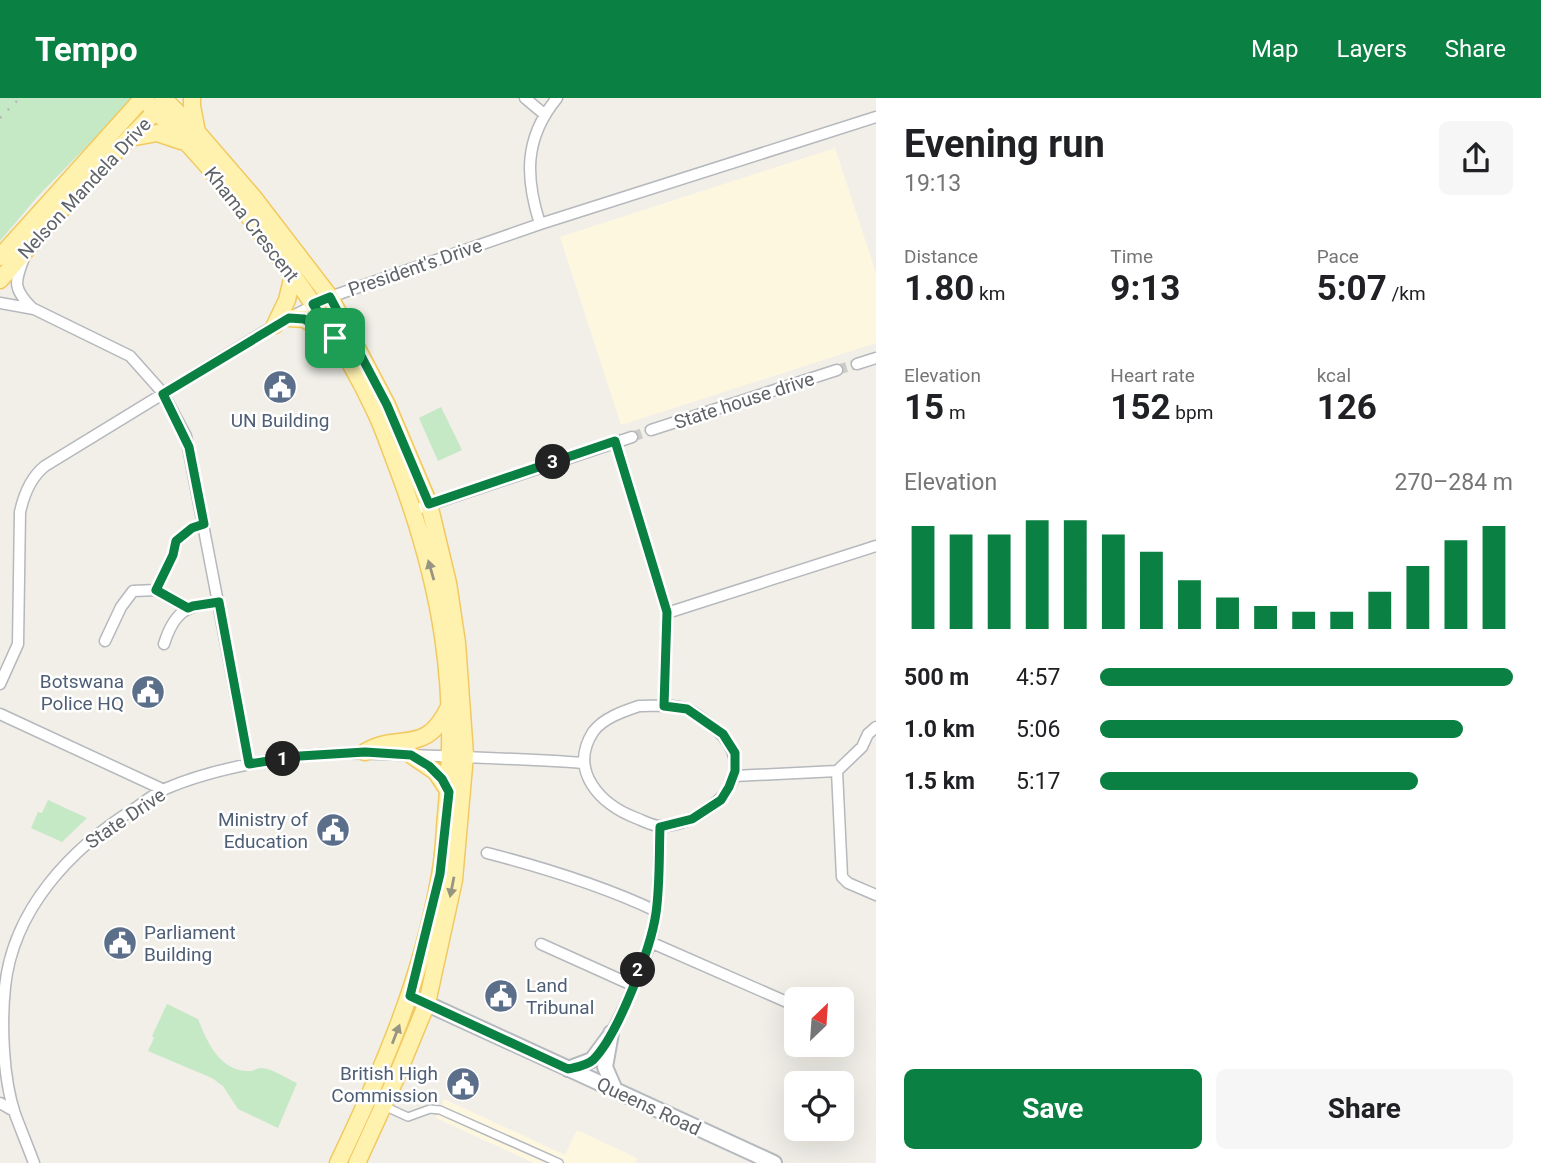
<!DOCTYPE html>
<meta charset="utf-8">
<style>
body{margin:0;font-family:Roboto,sans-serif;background:#f6f6f6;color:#202124;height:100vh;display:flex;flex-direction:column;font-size:26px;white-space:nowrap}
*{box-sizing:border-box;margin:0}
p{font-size:23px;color:#757577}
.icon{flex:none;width:38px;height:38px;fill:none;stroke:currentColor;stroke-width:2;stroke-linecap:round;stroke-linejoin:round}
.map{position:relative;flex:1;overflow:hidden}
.drawer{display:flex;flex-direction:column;background:#fff;width:665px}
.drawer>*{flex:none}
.needle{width:46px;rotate:25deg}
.tools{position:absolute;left:784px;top:889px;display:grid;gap:14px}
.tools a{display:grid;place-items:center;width:70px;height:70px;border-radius:10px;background:#fff;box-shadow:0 7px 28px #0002;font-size:35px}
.pin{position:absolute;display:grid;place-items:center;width:60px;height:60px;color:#fff;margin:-30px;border-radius:14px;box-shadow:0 4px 10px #0006}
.km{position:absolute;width:35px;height:35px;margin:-18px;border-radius:50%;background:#222;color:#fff;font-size:19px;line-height:35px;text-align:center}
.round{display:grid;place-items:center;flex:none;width:74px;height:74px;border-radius:10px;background:#f6f6f6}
.head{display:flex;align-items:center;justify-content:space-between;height:119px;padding:0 28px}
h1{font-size:38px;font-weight:700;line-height:52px}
.stats{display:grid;grid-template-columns:repeat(3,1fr);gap:10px;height:119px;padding:7px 28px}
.stats div{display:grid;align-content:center}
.stats b{font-size:35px;font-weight:700}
.stats small{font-size:19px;font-weight:400}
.stats p{font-size:19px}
.chart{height:196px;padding:14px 28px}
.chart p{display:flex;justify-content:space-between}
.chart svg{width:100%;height:126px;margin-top:7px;stroke:#0b8043;stroke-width:6}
.cta{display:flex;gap:14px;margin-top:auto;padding:14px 28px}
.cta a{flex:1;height:80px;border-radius:10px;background:#0b8043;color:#fff;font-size:28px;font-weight:700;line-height:80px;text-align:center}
.cta a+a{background:#f6f6f6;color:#202124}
ul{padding:0 28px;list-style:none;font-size:23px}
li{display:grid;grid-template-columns:112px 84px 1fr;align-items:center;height:52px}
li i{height:18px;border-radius:9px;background:#0b8043}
header{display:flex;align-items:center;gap:42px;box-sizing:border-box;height:98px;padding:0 35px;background:#0b8043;color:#fff}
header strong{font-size:33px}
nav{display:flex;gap:38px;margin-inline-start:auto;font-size:24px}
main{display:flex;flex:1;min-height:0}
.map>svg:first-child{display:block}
.commercial{fill:#fef7e0}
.green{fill:#c5e8c5}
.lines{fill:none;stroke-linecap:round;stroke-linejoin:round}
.minor-tunnel{stroke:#ccccc8;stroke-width:10;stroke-dasharray:10 5;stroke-linecap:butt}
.pedestrian-casing{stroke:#b5b8bc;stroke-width:10}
.minor-casing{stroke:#b5b8bc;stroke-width:13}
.secondary-casing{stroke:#b6babf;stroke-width:18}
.primary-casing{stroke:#f2c960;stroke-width:19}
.pedestrian{stroke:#fff;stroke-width:7}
.minor{stroke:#fff;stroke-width:10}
.secondary{stroke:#fff;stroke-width:14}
.primary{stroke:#fff2af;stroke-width:16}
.rail{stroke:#b6b7b8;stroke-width:2.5;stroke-dasharray:2 9;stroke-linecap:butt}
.oneway{fill:#979581}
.route-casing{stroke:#fff;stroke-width:14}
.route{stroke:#0b8043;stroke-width:9}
.labels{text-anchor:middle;stroke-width:5;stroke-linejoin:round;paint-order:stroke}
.street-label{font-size:19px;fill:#5f6368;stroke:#fff}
.service-label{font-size:19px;fill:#4e5e75;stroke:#fff;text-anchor:end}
</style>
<header>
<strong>Tempo</strong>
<nav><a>Map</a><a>Layers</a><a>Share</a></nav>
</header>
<main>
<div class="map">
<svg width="876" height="1065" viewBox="0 0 876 1065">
<rect width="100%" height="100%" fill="#f1efe8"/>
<path class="commercial" d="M 835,50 L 876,175 L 876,245 L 621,327 L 560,139 Z
M 444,1001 L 565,1057 L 577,1032 L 637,1060 L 635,1065 L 534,1065 L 436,1020 Z"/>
<path class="green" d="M 0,0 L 134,0 L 38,98 L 0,143 Z
M 441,309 L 462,352 L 438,363 L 419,320 Z
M 48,702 L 87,720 L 62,744 L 31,730 L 38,714 L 42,715 Z
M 167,906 L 198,921 C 207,944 220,974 250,973 C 253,973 257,970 261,970 C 272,970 287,981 297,985 L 278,1030 L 238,1011 L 223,988 L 212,980 L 148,953 L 154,940 L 152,938 Z"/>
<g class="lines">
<path class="minor-tunnel" d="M 837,272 L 857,266
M 632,339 L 651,332"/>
<g class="pedestrian-casing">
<path id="pedestrian" d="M 384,1008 L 408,1019 L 430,1011 L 440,1012 L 559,1065"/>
</g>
<g class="minor-casing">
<path id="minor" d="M 525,0 L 544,16
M 540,126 C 525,79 524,40 557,0
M 24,160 C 14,185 13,191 33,211
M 0,205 L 34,211 L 130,258 L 163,295 L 186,338 L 249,666
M 291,219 L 330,199 L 540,126 L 876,19
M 857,266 L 876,260
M 651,332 L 837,272
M 615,343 L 667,515 L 664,608
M 414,412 L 632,339
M 156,492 L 188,510
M 667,515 L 876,448
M 105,543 L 121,509 L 133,493 L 156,492 L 173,457 L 176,443 L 192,430 L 204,426
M 164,546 C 174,514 186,507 219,504
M 0,586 L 18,546 L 20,414 C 24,396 31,379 45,368 L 277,226
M 639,608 C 654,608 673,606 687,611 C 693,613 700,619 705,623 C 744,649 746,685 706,712 C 694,721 677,728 662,728 C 654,729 644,723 636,720 C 601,707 568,673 593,634 C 603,620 624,613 639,608 Z
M 0,616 L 164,692
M 837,673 L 842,779 L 848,785 L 876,797
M 837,673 L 862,649 L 868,636 L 876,629
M 734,678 L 837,673
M 487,755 C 545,770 601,787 656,813
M 650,844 L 796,908
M 541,846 L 632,887
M 611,935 C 625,908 647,862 653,833 C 660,799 658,763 660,729
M 0,1005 L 14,1013
M 34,1065 C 28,1049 21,1032 15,1016 C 3,980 1,927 5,889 C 13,812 70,751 134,711 C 144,704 154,696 165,691 C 206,673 254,664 299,658 C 336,654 373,656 410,657 C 468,659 526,661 584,665"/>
</g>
<g class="secondary-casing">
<path id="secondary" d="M 410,898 L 774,1065
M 611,935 L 605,969 L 615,992
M 568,971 L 592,962 L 609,939"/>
</g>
<g class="primary-casing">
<path id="primary" d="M 142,0 C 187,41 227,89 263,137 C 305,192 345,249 374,311 C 383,329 389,348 396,366 C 442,487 459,589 446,718 C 444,738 444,758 440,777 C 422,881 383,971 338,1065
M 163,0 L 197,34 L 254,100 L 330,199 L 387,307 L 429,406 L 448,485 L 457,545 L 465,657 L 454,782 L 427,905 L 396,980 L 357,1065
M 192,0 L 192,8 L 197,34
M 130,40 L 157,35 L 181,43
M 0,159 L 143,0
M 0,182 L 81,89 L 162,7
M 289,220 L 304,221 L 330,237
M 275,227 L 287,202 L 293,177
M 365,654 C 401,633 425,659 449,609
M 411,657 L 436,674 L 449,694"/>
</g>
<use href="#pedestrian" class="pedestrian"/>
<use href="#minor" class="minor"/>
<use href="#secondary" class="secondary"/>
<use href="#primary" class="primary"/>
<path class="rail" d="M 0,20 L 20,0"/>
</g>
<defs><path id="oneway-solid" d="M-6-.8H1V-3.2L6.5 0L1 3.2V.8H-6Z" transform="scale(1.75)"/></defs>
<g class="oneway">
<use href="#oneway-solid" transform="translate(431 472) rotate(-106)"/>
<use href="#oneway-solid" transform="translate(452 789) rotate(101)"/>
<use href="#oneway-solid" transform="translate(396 936) rotate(-69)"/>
</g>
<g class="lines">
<g class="route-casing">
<path id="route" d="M 330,199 L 387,307 L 429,406 L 615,343 L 667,514 L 664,608 L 687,611 L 723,636 L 735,655 L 735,673 L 729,689 L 721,702 L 692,721 L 660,729 C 659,757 660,787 656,815 C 651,850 618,937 593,962 C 586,968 576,969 568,971 L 410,898 L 440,776 L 449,694 L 442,681 L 429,668 L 411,657 L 365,654 L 300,658 L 249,666 L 219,504 L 193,508 L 188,510 L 156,492 L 173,457 L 176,443 L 192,430 L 204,426 L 189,349 L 163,296 L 289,220 L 304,221 L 335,240 L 313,206 Z"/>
</g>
<use href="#route" class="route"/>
</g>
<defs>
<g id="civic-disc" transform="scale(1.75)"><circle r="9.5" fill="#5c6f8a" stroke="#fff"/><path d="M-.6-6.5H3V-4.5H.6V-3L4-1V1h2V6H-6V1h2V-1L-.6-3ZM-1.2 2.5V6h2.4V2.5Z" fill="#fff"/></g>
</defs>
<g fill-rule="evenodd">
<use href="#civic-disc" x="280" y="289"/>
<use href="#civic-disc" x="148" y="594"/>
<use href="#civic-disc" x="333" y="732"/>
<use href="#civic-disc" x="120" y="845"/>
<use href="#civic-disc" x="501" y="898"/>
<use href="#civic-disc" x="463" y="986"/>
</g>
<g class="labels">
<g class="street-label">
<text transform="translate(84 90) rotate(-47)" y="7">Nelson Mandela Drive</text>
<text transform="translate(252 126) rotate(52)" y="7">Khama Crescent</text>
<text transform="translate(415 169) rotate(-19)" y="7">President's Drive</text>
<text transform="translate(744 302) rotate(-18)" y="7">State house drive</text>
<text transform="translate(125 720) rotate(-34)" y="7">State Drive</text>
<text transform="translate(649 1008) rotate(25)" y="7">Queens Road</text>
</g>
<g class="service-label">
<text x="280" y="329" text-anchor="middle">UN Building</text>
<text x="124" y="590">Botswana<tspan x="124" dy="22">Police HQ</tspan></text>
<text x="308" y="728">Ministry of<tspan x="308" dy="22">Education</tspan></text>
<text x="144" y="841" text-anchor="start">Parliament<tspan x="144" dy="22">Building</tspan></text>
<text x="526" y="894" text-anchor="start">Land<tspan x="526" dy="22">Tribunal</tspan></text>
<text x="438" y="982">British High<tspan x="438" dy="22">Commission</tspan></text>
</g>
</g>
</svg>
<div class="tools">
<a><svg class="needle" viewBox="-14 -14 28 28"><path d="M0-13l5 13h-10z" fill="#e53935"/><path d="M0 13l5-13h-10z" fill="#757577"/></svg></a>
<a><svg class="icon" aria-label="locate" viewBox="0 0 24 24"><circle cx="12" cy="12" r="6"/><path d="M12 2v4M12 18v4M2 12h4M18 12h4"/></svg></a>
</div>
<div class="pin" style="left:335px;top:240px;background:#1e9e55"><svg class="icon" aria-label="arrive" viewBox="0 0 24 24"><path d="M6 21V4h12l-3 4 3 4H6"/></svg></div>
<b class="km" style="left:283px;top:661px">1</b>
<b class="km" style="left:638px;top:872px">2</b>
<b class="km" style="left:553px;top:364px">3</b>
</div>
<section class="drawer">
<div class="head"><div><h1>Evening run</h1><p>19:13</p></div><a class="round"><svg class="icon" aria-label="share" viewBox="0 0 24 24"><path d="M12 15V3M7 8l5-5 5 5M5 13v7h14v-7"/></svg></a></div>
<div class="stats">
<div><p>Distance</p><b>1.80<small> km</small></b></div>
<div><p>Time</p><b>9:13</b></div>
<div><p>Pace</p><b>5:07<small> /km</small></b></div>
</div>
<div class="stats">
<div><p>Elevation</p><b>15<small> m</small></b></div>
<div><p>Heart rate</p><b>152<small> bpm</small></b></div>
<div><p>kcal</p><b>126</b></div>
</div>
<div class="chart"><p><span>Elevation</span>270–284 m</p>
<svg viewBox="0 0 160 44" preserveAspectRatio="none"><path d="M5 44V8M15 44V11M25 44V11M35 44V6M45 44V6M55 44V11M65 44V17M75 44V27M85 44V33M95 44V36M105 44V38M115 44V38M125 44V31M135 44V22M145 44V13M155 44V8"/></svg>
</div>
<ul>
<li><b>500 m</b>4:57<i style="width:100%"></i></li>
<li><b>1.0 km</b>5:06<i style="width:88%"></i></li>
<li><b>1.5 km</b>5:17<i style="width:77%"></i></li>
</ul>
<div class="cta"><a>Save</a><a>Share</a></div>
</section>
</main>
